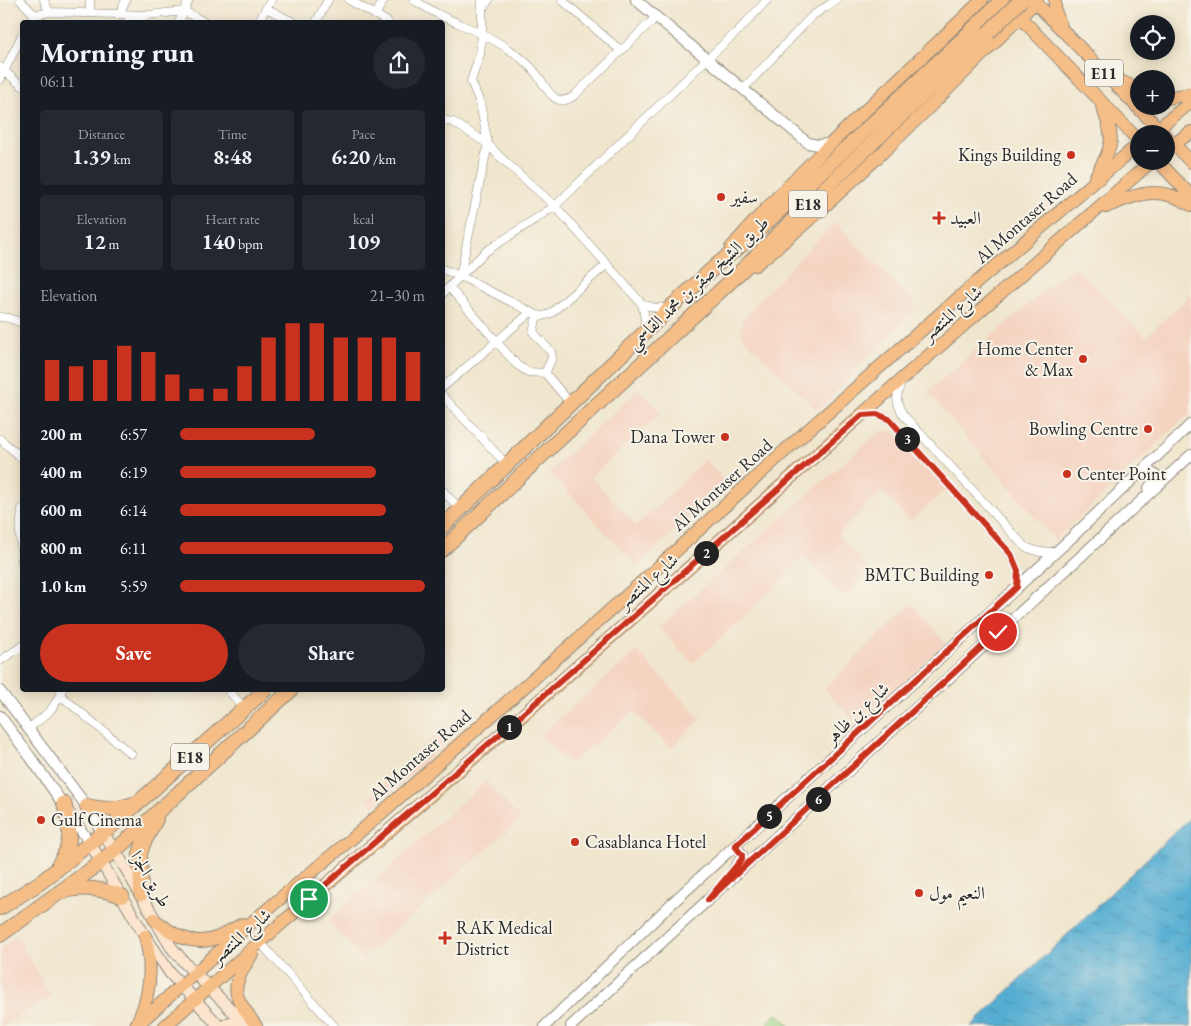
<!DOCTYPE html>
<meta charset="utf-8">
<style>
body{margin:0;font-family:"EB Garamond",Amiri,serif;background:#242831;color:#f1f3f6;height:100vh;display:flex;flex-direction:column;font-size:19px;white-space:nowrap}
*{box-sizing:border-box;margin:0}
p{font-size:16px;color:#9ea1a6}
.icon{flex:none;width:28px;height:28px;fill:none;stroke:currentColor;stroke-width:2;stroke-linecap:round;stroke-linejoin:round}
.map{position:relative;flex:1;overflow:hidden}
.panel{position:absolute;left:20px;top:20px;width:425px;height:672px;display:flex;flex-direction:column;background:#171b24;border-radius:5px;box-shadow:0 2px 12px #0003}
.panel>*{flex:none}
.tools{position:absolute;left:1130px;top:15px;display:grid;gap:10px}
.tools a{display:grid;place-items:center;width:45px;height:45px;border-radius:50%;background:#171b24;box-shadow:0 2px 12px #0003;font-size:25px}
.pin{position:absolute;display:grid;place-items:center;width:42px;height:42px;color:#fff;margin:-21px;border:2px solid #fff;border-radius:50%;box-shadow:0 1px 5px #0007}
.km{position:absolute;width:25px;height:25px;margin:-12px;border-radius:50%;background:#222;color:#fff;font-size:14px;line-height:25px;text-align:center}
.round{display:grid;place-items:center;flex:none;width:52px;height:52px;border-radius:26px;background:#242831}
.headline{display:flex;align-items:center;justify-content:space-between;height:85px;padding:0 20px}
h1{font-size:28px;font-weight:700;line-height:38px}
.metrics{display:grid;grid-template-columns:repeat(3,1fr);gap:8px;height:85px;padding:5px 20px}
.metrics div{display:grid;align-content:center;border-radius:5px;background:#242831;text-align:center}
.metrics b{font-size:21px;font-weight:700}
.metrics small{font-size:14px;font-weight:400}
.metrics p{font-size:14px}
.chart{height:140px;padding:10px 20px}
.chart p{display:flex;justify-content:space-between}
.chart svg{width:100%;height:90px;margin-top:5px;stroke:#c8321e;stroke-width:6}
.button{display:flex;gap:10px;margin-top:auto;padding:10px 20px}
.button a{flex:1;height:58px;border-radius:30px;background:#c8321e;color:#fff;font-size:20px;font-weight:700;line-height:58px;text-align:center}
.button a+a{background:#242831;color:#f1f3f6}
ul{padding:0 20px;list-style:none;font-size:16px}
li{display:grid;grid-template-columns:80px 60px 1fr;align-items:center;height:38px}
li i{height:12px;border-radius:6px;background:#c8321e}
.map>svg:first-child{display:block}
.built{fill:#f5d3c1}
.pitch{fill:#a2d585;stroke:#668058}
.water{fill:url(#water-ripples);stroke:#406c7e}
.lines{fill:none;stroke-linecap:round;stroke-linejoin:round}
.minor-casing{stroke:#8e887c;stroke-width:9}
.tertiary-casing{stroke:#8e887c;stroke-width:12}
.secondary-casing{stroke:#8e887c;stroke-width:13}
.primary-casing{stroke:#8e887c;stroke-width:14}
.trunk-casing{stroke:#8e887c;stroke-width:16}
.minor{stroke:#fff;stroke-width:8}
.tertiary{stroke:#fff;stroke-width:10}
.secondary{stroke:#fbe5cf;stroke-width:11}
.primary{stroke:#f6be87;stroke-width:12}
.trunk{stroke:#f6be87;stroke-width:14}
.trunk-bridge-casing{stroke:#8e887c;stroke-width:16;stroke-linecap:butt}
.trunk-bridge{stroke:#f6be87;stroke-width:14}
.route-casing{stroke:#fff;stroke-width:10}
.route{stroke:#c8321e;stroke-width:6}
.poi-dot{fill:#c8321e;stroke:#f7f3e8;stroke-width:2}
.labels{text-anchor:middle;stroke-width:4;stroke-linejoin:round;paint-order:stroke}
.shield{fill:#f7f3e8;stroke:#686764;stroke-width:1}
.shield-label{font-size:16px;font-weight:bold;fill:#2b2b2b}
.poi-label{font-size:18px;fill:#2b2b2b;stroke:#f7f3e8;text-anchor:start}
.street-label{font-size:18px;fill:#2b2b2b;stroke:#f7f3e8}
</style>
<div class="map">
<svg width="1191" height="1026" viewBox="0 0 1191 1026">
<defs>
<pattern id="water-ripples" width="26" height="14" patternUnits="userSpaceOnUse" patternTransform="scale(1.25)"><rect width="26" height="14" fill="#54add2"/><path d="M2 4q2-2 4 0t4 0M15 11q2-2 4 0t4 0" fill="none" stroke="#468dab"/></pattern>
</defs>
<rect width="100%" height="100%" fill="#f7f3e8"/>
<filter id="ink" filterUnits="userSpaceOnUse"><feTurbulence type="fractalNoise" baseFrequency=".02" numOctaves="2"/><feDisplacementMap in="SourceGraphic" scale="10" xChannelSelector="R" yChannelSelector="G"/><feConvolveMatrix kernelMatrix="1 2 1 2 8 2 1 2 1" color-interpolation-filters="sRGB"/></filter>
<filter id="wash" filterUnits="userSpaceOnUse"><feTurbulence type="fractalNoise" baseFrequency=".0096" numOctaves="4" result="noise"/><feDisplacementMap in="SourceGraphic" scale="20" xChannelSelector="R" yChannelSelector="G"/><feGaussianBlur stdDeviation="1.12" result="paint"/><feColorMatrix in="noise" values="0 0 0 0 0 0 0 0 0 0 0 0 0 0 0 0 0 1.4 0 .05"/><feComposite in="paint" operator="in"/></filter>
<g filter="url(#wash)">
<rect width="100%" height="100%" fill="#f0e6cd"/>
<path class="built" d="M 835,222 L 917,305 L 818,411 L 743,338 L 741,331 L 742,323 L 749,311 Z
M 1075,267 L 1146,337 L 1191,294 L 1191,414 L 1179,423 L 1055,540 L 927,392 L 1051,285 Z
M 639,389 L 661,413 L 591,477 L 637,526 L 705,459 L 726,482 L 637,566 L 549,472 Z
M 891,430 L 948,487 L 911,521 L 882,492 L 837,534 L 871,570 L 844,597 L 803,557 L 752,609 L 693,663 L 658,627 L 878,433 Z
M 912,603 L 945,643 L 858,725 L 824,689 Z
M 637,651 L 701,719 L 671,748 L 633,711 L 570,764 L 540,735 Z
M 442,730 L 450,739 L 375,807 L 367,799 Z
M 486,781 L 521,819 L 363,958 L 328,921 Z
M 17,937 L 51,997 L 4,1026 L 0,1026 L 0,948 Z"/>
<path class="pitch" d="M 777,1013 L 790,1026 L 764,1026 Z"/>
<path class="water" d="M 1191,817 L 1191,1026 L 971,1026 Z"/>
</g>
<g filter="url(#ink)">
<g class="lines">
<g class="minor-casing">
<path id="minor" d="M 20,0 L 35,15
M 44,0 L 49,12
M 349,0 L 388,22
M 414,0 C 422,5 431,11 440,15 C 469,29 497,38 522,59 C 528,64 533,69 538,76 C 547,88 555,111 575,95 L 656,17
M 562,0 L 620,50
M 266,8 L 293,22
M 481,11 L 489,0
M 90,13 L 90,0
M 119,14 L 126,0
M 375,15 L 384,0
M 29,22 L 35,15 L 49,12 L 148,15
M 127,22 L 148,15 L 184,11 L 204,22
M 179,22 L 189,0
M 258,22 L 271,0
M 316,22 L 328,0
M 0,67 L 22,86
M 0,80 L 22,35
M 743,89 L 812,16 L 836,0
M 442,120 L 453,122 L 488,144 L 500,157 L 555,206 L 642,304 L 645,319 L 644,332
M 442,269 L 460,276 L 537,315 L 543,316 L 550,314 L 607,264
M 460,276 L 488,144 L 480,103 L 471,81 L 480,54 L 482,33 L 482,0
M 449,287 L 517,365 L 528,372 L 545,373 L 571,404
M 442,294 L 485,252 L 555,206 L 707,59 L 740,29 L 767,0
M 642,304 L 656,308 L 670,308
M 537,315 L 533,332 L 551,352 L 552,358 L 545,373
M 0,317 L 9,318 L 22,323
M 901,383 C 895,396 896,405 905,417 L 1025,547 L 1040,552 L 1055,552
M 442,388 L 531,312
M 442,395 L 508,466
M 862,415 L 877,414 L 889,419 L 1011,554 L 1018,571 L 1017,587
M 0,439 L 22,458
M 442,490 L 461,510
M 22,509 L 20,533 L 22,562
M 0,661 L 22,646
M 228,690 L 245,709
M 60,695 L 131,754
M 29,728 C 46,715 54,710 62,690
M 260,942 L 334,1026"/>
</g>
<g class="tertiary-casing">
<path id="tertiary" d="M 636,0 L 808,143 L 818,145 L 833,143
M 1139,474 L 1150,472 L 1155,475 L 1154,481 L 1149,488
M 0,691 L 82,800 L 103,833
M 0,716 L 31,758 L 90,843
M 733,871 L 741,859 L 742,855 L 735,846
M 545,1026 L 670,905 L 1069,540 L 1191,424
M 571,1026 L 1191,455"/>
</g>
<g class="secondary-casing">
<path id="secondary" d="M 103,833 L 122,862 L 171,947 L 184,962 L 247,1026
M 90,843 L 145,936 L 170,973 L 219,1026
M 224,1026 L 229,1023 L 235,1026"/>
</g>
<g class="primary-casing">
<path id="primary" d="M 1033,0 L 1164,134
M 1055,0 L 1055,11 L 1061,26
M 1016,13 L 1139,141
M 1114,78 L 1139,90
M 1166,98 L 1191,94
M 1151,134 L 1191,102
M 1166,136 L 1191,162
M 1166,150 L 1191,132
M 1158,161 L 1191,196
M 1095,178 C 1113,144 1116,142 1102,106
M 1106,207 C 1137,194 1159,184 1191,205
M 731,248 C 808,159 898,82 982,0
M 755,265 C 855,185 946,90 1037,0
M 154,919 C 173,935 193,948 219,937 C 227,933 234,928 243,924
M 252,954 C 229,991 232,992 256,1026
M 137,1023 C 151,995 153,966 145,936
M 136,1026 L 251,923 L 369,824 L 506,703 L 643,581 L 789,447 L 942,312 L 1139,144
M 165,1026 L 260,942 L 507,729 L 903,378 L 1152,161"/>
</g>
<g class="trunk-casing">
<path id="trunk" d="M 442,527 L 670,308 L 718,264 L 750,238 L 968,34 L 1002,0
M 442,550 L 536,461 L 732,280 L 824,189 L 988,33
M 87,806 C 106,810 115,810 134,804
M 59,864 C 74,842 70,828 64,803
M 64,891 C 84,886 103,889 122,896
M 141,894 L 140,854 L 143,844 L 156,819
M 0,908 L 41,882 L 114,824 L 265,690
M 0,935 L 89,871 L 126,841 L 291,690"/>
</g>
<use href="#minor" class="minor"/>
<use href="#tertiary" class="tertiary"/>
<use href="#secondary" class="secondary"/>
<use href="#primary" class="primary"/>
<use href="#trunk" class="trunk"/>
<g class="trunk-bridge-casing">
<path id="trunk-bridge" d="M 988,33 L 1021,0"/>
</g>
<use href="#trunk-bridge" class="trunk-bridge"/>
</g>
</g>
<g class="lines" filter="url(#ink)">
<g class="route-casing">
<path id="route" d="M 309,899 L 507,728 L 862,415 L 877,414 L 889,419 L 1011,554 L 1018,571 L 1017,587 L 735,846 L 742,855 L 742,859 L 708,900 L 860,760 L 998,632"/>
</g>
<use href="#route" class="route"/>
</g>
<g class="poi-dot">
<circle cx="1071" cy="155" r="5"/>
<circle cx="721" cy="197" r="5"/>
<path d="M936.5 210.5h5v5h5v5h-5v5h-5v-5h-5v-5h5z"/>
<circle cx="1083" cy="359" r="5"/>
<circle cx="1148" cy="429" r="5"/>
<circle cx="725" cy="437" r="5"/>
<circle cx="1067" cy="474" r="5"/>
<circle cx="989" cy="575" r="5"/>
<circle cx="41" cy="820" r="5"/>
<circle cx="575" cy="842" r="5"/>
<circle cx="919" cy="893" r="5"/>
<path d="M442.5 930.5h5v5h5v5h-5v5h-5v-5h-5v-5h5z"/>
</g>
<g class="labels">
<g class="shield">
<rect x="1085" y="59.5" width="38" height="27" rx="4"/>
<rect x="789" y="190.5" width="38" height="27" rx="4"/>
<rect x="171" y="743.5" width="38" height="27" rx="4"/>
</g>
<g class="shield-label">
<text x="1104" y="79">E11</text>
<text x="808" y="210">E18</text>
<text x="190" y="763">E18</text>
</g>
<g class="poi-label">
<text x="1061" y="161" text-anchor="end">Kings Building</text>
<text x="731" y="203">سفير</text>
<text x="950" y="224">العبيد</text>
<text x="1073" y="355" text-anchor="end">Home Center<tspan x="1073" dy="21">&amp; Max</tspan></text>
<text x="1138" y="435" text-anchor="end">Bowling Centre</text>
<text x="715" y="443" text-anchor="end">Dana Tower</text>
<text x="1077" y="480">Center Point</text>
<text x="979" y="581" text-anchor="end">BMTC Building</text>
<text x="51" y="826">Gulf Cinema</text>
<text x="585" y="848">Casablanca Hotel</text>
<text x="929" y="899">النعيم مول</text>
<text x="456" y="934">RAK Medical<tspan x="456" dy="21">District</tspan></text>
</g>
<g class="street-label">
<text transform="translate(1026 218) rotate(-41)" y="6">Al Montaser Road</text>
<text transform="translate(698 283) rotate(-43)" y="6">طريق الشيخ صقر بن محمد القاسمي</text>
<text transform="translate(952 313) rotate(-41)" y="6">شارع المنتصر</text>
<text transform="translate(722 485) rotate(-42)" y="6">Al Montaser Road</text>
<text transform="translate(648 581) rotate(-41)" y="6">شارع المنتصر</text>
<text transform="translate(857 713) rotate(-43)" y="6">شارع بن ظاهر</text>
<text transform="translate(420 755) rotate(-41)" y="6">Al Montaser Road</text>
<text transform="translate(151 879) rotate(60)" y="6">طريق الجزا</text>
<text transform="translate(241 936) rotate(-41)" y="6">شارع المنتصر</text>
</g>
</g>
</svg>
<div class="tools">
<a><svg class="icon" aria-label="locate" viewBox="0 0 24 24"><circle cx="12" cy="12" r="6"/><path d="M12 2v4M12 18v4M2 12h4M18 12h4"/></svg></a>
<a>+</a>
<a>−</a>
</div>
<div class="pin" style="left:309px;top:899px;background:#1e9e55"><svg class="icon" aria-label="arrive" viewBox="0 0 24 24"><path d="M6 21V4h12l-3 4 3 4H6"/></svg></div>
<div class="pin" style="left:998px;top:632px;background:#d93025"><svg class="icon" aria-label="check" viewBox="0 0 24 24"><path d="M5 12l5 5 9-10"/></svg></div>
<b class="km" style="left:509px;top:727px">1</b>
<b class="km" style="left:706px;top:553px">2</b>
<b class="km" style="left:907px;top:439px">3</b>
<b class="km" style="left:769px;top:816px">5</b>
<b class="km" style="left:818px;top:799px">6</b>
<section class="panel">
<div class="headline"><div><h1>Morning run</h1><p>06:11</p></div><a class="round"><svg class="icon" aria-label="share" viewBox="0 0 24 24"><path d="M12 15V3M7 8l5-5 5 5M5 13v7h14v-7"/></svg></a></div>
<div class="metrics">
<div><p>Distance</p><b>1.39<small> km</small></b></div>
<div><p>Time</p><b>8:48</b></div>
<div><p>Pace</p><b>6:20<small> /km</small></b></div>
</div>
<div class="metrics">
<div><p>Elevation</p><b>12<small> m</small></b></div>
<div><p>Heart rate</p><b>140<small> bpm</small></b></div>
<div><p>kcal</p><b>109</b></div>
</div>
<div class="chart"><p><span>Elevation</span>21–30 m</p>
<svg viewBox="0 0 160 44" preserveAspectRatio="none"><path d="M5 44V24M15 44V27M25 44V24M35 44V17M45 44V20M55 44V31M65 44V38M75 44V38M85 44V27M95 44V13M105 44V6M115 44V6M125 44V13M135 44V13M145 44V13M155 44V20"/></svg>
</div>
<ul>
<li><b>200 m</b>6:57<i style="width:55%"></i></li>
<li><b>400 m</b>6:19<i style="width:80%"></i></li>
<li><b>600 m</b>6:14<i style="width:84%"></i></li>
<li><b>800 m</b>6:11<i style="width:87%"></i></li>
<li><b>1.0 km</b>5:59<i style="width:100%"></i></li>
</ul>
<div class="button"><a>Save</a><a>Share</a></div>
</section>
</div>
